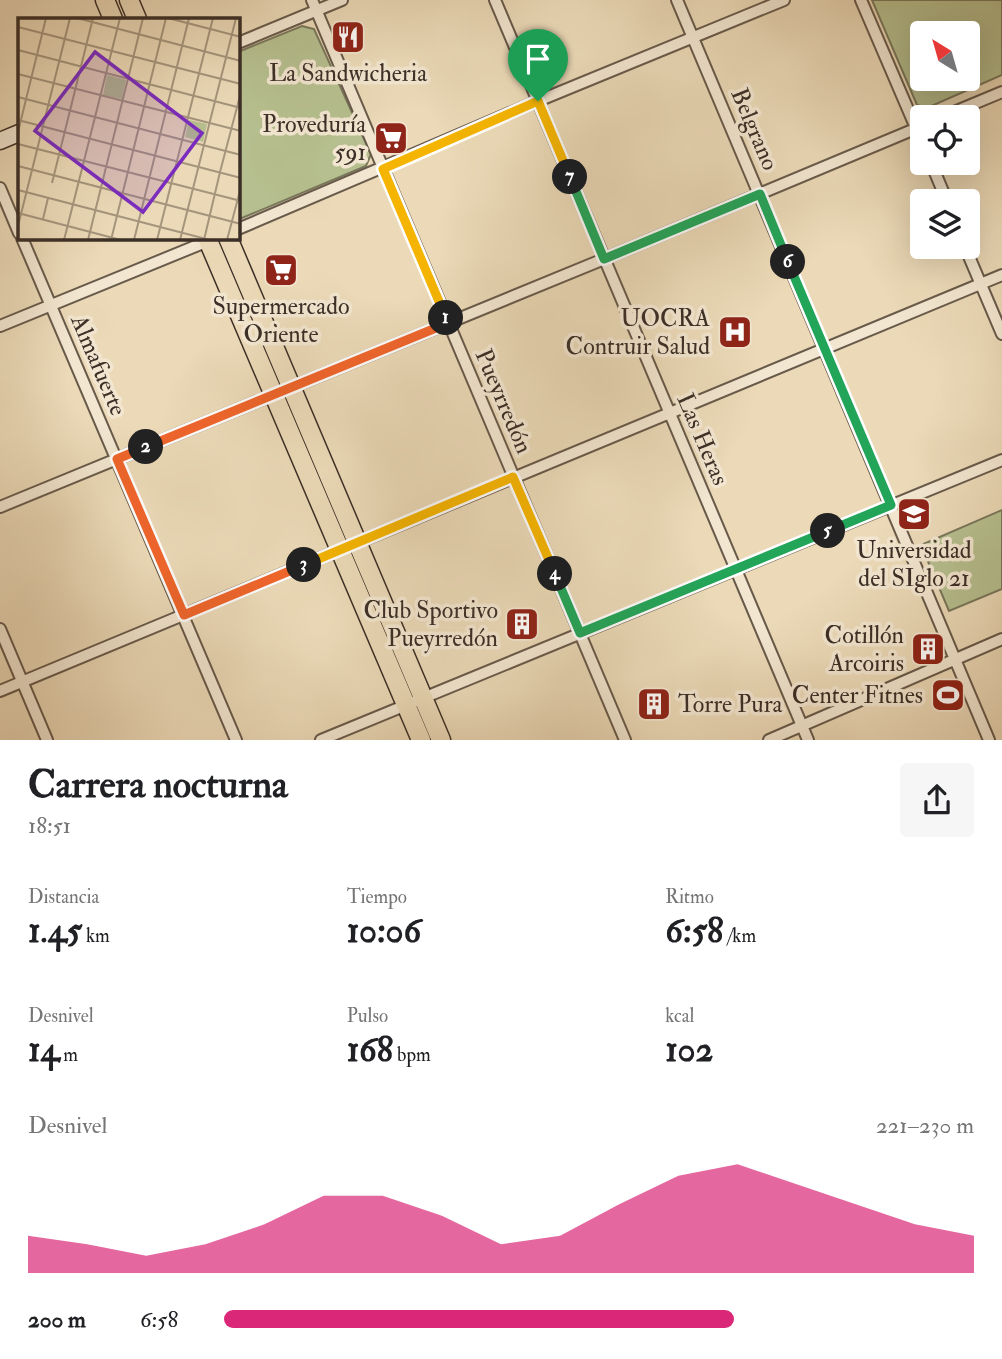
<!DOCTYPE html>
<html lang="es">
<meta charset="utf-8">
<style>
body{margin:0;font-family:"IM FELL Double Pica",serif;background:#f6f6f6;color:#202124;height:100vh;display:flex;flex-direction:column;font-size:26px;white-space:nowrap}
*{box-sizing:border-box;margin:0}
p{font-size:23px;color:#757577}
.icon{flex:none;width:38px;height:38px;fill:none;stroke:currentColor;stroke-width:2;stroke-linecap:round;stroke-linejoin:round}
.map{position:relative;height:740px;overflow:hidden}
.details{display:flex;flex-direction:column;background:#fff;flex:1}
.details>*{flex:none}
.needle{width:46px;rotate:323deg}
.tools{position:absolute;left:910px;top:21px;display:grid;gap:14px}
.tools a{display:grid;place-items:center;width:70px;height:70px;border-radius:7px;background:#fff;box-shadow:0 7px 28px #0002;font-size:35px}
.pin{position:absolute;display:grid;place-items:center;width:60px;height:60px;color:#fff;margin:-72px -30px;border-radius:50% 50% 50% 0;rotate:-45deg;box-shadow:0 0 7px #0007}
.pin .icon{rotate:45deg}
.km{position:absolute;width:35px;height:35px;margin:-18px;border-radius:50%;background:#222;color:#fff;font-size:19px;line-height:35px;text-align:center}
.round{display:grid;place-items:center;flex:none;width:74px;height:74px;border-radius:7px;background:#f6f6f6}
.overview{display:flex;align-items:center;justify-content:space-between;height:119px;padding:0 28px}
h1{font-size:38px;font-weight:700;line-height:52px}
.stats{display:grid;grid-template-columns:repeat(3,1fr);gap:10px;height:119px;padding:7px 28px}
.stats div{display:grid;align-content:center}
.stats b{font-size:35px;font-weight:700}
.stats small{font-size:19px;font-weight:400}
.stats p{font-size:19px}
.chart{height:196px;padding:14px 28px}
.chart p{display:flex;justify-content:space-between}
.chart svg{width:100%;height:126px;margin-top:7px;fill:#db2777;opacity:.7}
ul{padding:0 28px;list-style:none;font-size:23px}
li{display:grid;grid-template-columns:112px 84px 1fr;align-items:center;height:52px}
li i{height:18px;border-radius:9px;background:#db2777}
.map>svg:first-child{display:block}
.green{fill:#b6bf8f;stroke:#79775b;stroke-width:2;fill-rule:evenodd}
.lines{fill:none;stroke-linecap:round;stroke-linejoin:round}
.minor-casing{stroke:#685a4b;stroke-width:14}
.secondary-casing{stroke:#3c2f27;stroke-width:19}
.primary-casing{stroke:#3c2f27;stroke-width:21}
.minor{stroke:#f2e6d0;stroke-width:10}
.secondary{stroke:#f2e6d0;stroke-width:16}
.primary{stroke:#ebd9b7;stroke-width:18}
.split-1-casing{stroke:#fff;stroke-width:14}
.split-2-casing{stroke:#fff;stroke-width:14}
.split-3-casing{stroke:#fff;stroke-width:14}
.split-4-casing{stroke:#fff;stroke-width:14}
.split-5-casing{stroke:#fff;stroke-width:14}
.split-6-casing{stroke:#fff;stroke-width:14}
.split-7-casing{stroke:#fff;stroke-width:14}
.split-8-casing{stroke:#fff;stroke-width:14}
.split-1{stroke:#f5b400;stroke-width:9}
.split-2{stroke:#f0652b;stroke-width:9}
.split-3{stroke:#f0652b;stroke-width:9}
.split-4{stroke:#f5b400;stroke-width:9}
.split-5{stroke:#22a559;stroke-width:9}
.split-6{stroke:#22a559;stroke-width:9}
.split-7{stroke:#22a559;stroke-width:9}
.split-8{stroke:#f5b400;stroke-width:9}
.labels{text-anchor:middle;stroke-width:7;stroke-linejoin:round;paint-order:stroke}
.poi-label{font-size:24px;fill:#3c2f27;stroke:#f2e6d0;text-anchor:end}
.street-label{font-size:24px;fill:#3c2f27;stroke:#f2e6d0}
.inset-road{fill:none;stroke:#a5957d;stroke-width:2}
.view{fill:#7b2cbf;fill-opacity:0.15;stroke:#7b2cbf;stroke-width:3.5}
.inset-edge{fill:none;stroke:#3c2f27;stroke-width:3.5}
</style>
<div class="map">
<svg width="1002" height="740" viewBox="0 0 1002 740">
<rect width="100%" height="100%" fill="#ebd9b7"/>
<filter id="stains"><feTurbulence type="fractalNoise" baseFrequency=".00286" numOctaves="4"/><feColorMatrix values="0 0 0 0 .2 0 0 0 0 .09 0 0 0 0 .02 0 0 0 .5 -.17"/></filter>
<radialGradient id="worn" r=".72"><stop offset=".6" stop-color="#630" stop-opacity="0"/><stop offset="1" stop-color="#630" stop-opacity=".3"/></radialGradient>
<path class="green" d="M 872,0 L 1002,0 L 1002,75 L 927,108 L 917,105 ZM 922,33 L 968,33 L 968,79 L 922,79 Z
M 302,26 L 314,29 L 371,154 L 366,166 L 242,218 L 238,217 L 238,52 Z
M 1002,510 L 1002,589 L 949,611 L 921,545 Z"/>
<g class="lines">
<g class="minor-casing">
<path id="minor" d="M 312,0 L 625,740
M 495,0 L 808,740
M 677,0 L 989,740
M 861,0 L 922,142
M 238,43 L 342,0
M 942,117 L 1002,92
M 931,163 L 947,201
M 0,188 L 19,233
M 238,229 L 538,101 L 784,0
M 22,238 L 236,740
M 965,247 L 1002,334
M 0,326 L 213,239
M 0,507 L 604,259 L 922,126
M 0,629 L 47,740
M 0,691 L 1002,275
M 321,740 L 1002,460
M 769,740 L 1002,639"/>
</g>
<g class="secondary-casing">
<path id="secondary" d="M 0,141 L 19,133"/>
</g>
<g class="primary-casing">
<path id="primary" d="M 105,0 L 113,19
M 129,0 L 137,19
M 207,238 L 421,740
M 228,238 L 441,740"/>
</g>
<use href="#minor" class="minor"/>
<use href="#secondary" class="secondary"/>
<use href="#primary" class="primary"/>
</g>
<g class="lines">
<g class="split-1-casing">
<path id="split-1" d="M 446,318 L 383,169 L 538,101"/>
</g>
<g class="split-2-casing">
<path id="split-2" d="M 146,447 L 448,323 L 446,318"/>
</g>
<g class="split-3-casing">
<path id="split-3" d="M 146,447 L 117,459 L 184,615 L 304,565"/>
</g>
<g class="split-4-casing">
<path id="split-4" d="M 304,565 L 513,477 L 555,574"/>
</g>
<g class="split-5-casing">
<path id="split-5" d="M 555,574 L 580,633 L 828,531"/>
</g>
<g class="split-6-casing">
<path id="split-6" d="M 788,262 L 891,505 L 828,531"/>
</g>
<g class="split-7-casing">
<path id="split-7" d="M 570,177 L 604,259 L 760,194 L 788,262"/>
</g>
<g class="split-8-casing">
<path id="split-8" d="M 538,101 L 570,177"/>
</g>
<use href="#split-1" class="split-1"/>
<use href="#split-2" class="split-2"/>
<use href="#split-3" class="split-3"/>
<use href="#split-4" class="split-4"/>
<use href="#split-5" class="split-5"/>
<use href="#split-6" class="split-6"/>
<use href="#split-7" class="split-7"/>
<use href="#split-8" class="split-8"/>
</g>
<defs>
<g id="restaurant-square" transform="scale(1.75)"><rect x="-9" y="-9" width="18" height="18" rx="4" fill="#8f2418" stroke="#f2e6d0"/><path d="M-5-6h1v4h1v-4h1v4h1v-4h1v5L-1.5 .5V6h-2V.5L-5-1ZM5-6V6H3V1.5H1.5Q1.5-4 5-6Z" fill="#fff"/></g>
<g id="supermarket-square" transform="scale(1.75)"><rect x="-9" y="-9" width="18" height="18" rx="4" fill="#8f2418" stroke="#f2e6d0"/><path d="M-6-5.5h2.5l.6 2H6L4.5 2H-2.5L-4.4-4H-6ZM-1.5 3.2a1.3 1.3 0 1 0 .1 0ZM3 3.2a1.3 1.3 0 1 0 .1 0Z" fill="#fff"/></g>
<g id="hospital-square" transform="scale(1.75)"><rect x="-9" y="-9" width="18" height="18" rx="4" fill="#8f2418" stroke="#f2e6d0"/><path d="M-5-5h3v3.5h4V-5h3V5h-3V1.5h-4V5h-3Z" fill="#fff"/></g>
<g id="university-square" transform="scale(1.75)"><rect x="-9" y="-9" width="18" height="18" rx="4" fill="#8f2418" stroke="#f2e6d0"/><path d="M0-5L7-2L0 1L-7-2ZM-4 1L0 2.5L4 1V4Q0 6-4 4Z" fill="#fff"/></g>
<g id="building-square" transform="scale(1.75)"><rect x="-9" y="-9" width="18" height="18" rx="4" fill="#8f2418" stroke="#f2e6d0"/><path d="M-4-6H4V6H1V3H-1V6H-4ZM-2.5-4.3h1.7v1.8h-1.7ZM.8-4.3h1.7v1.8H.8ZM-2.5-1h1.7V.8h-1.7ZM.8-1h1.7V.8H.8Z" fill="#fff"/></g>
<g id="stadium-square" transform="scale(1.75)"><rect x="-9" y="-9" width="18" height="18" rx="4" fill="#8f2418" stroke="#f2e6d0"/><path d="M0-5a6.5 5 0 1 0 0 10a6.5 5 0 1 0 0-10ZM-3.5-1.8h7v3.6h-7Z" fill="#fff"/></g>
</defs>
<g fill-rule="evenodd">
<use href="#restaurant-square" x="348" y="37"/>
<use href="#supermarket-square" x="391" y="138"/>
<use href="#supermarket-square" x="281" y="270"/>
<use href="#hospital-square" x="735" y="332"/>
<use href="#university-square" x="914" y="514"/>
<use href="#building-square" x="522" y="624"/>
<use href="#building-square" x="928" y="649"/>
<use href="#stadium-square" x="948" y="695"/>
<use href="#building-square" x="654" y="704"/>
</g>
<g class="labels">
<g class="poi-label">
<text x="348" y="81" text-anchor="middle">La Sandwicheria</text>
<text x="366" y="132">Proveduría<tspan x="366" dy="28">591</tspan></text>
<text x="281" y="314" text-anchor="middle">Supermercado<tspan x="281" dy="28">Oriente</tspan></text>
<text x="710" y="326">UOCRA<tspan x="710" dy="28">Contruir Salud</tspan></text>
<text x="914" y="558" text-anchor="middle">Universidad<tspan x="914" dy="28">del SIglo 21</tspan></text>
<text x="498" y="618">Club Sportivo<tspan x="498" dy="28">Pueyrredón</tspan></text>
<text x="904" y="643">Cotillón<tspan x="904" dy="28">Arcoiris</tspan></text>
<text x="923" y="703">Center Fitnes</text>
<text x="678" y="712" text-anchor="start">Torre Pura</text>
</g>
<g class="street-label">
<text transform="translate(755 129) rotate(67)" y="8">Belgrano</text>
<text transform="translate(99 365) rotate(67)" y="8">Almafuerte</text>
<text transform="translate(504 401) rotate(67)" y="8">Pueyrredón</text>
<text transform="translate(703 439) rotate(67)" y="8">Las Heras</text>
</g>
</g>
<g transform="translate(18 18)">
<rect width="222" height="222" fill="#ebd9b7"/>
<path d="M 89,57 L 108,62 L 104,81 L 85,77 ZM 171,102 L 189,106 L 185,124 L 167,119 Z" fill="#b6bf8f"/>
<path class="inset-road" d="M 59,0 L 223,43M 150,0 L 223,19M 0,9 L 223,66M 0,32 L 88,55M 88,55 L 223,90M 0,56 L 223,113M 0,79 L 223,137M 0,102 L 223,160M 0,114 L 28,0M 0,126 L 223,183M 0,148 L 223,206M 202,154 L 223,74M 34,165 L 75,0M 0,172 L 192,222M 0,195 L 103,222M 25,201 L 30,180M 0,208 L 52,0M 46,222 L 102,0M 70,222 L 125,0M 93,222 L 148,0M 116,222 L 171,0M 139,222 L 195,0M 162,222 L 218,0M 186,222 L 202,154M 209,222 L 223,169"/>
<path class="view" d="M 77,34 L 184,115 L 125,194 L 17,113 Z"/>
<rect width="222" height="222" class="inset-edge"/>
</g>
<rect width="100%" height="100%" filter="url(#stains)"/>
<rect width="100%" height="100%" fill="url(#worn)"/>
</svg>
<div class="tools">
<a><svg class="needle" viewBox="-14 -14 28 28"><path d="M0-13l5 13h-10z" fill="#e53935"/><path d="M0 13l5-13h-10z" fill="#757577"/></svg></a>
<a><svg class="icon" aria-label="locate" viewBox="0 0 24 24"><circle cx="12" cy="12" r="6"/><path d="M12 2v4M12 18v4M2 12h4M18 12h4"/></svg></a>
<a><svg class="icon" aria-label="layers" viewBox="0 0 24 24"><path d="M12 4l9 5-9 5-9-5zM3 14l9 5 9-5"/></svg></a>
</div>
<div class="pin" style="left:538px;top:101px;background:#1e9e55"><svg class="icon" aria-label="arrive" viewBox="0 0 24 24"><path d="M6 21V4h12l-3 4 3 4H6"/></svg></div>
<b class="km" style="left:446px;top:318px">1</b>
<b class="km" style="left:146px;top:447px">2</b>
<b class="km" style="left:304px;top:565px">3</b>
<b class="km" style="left:555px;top:574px">4</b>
<b class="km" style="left:828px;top:531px">5</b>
<b class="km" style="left:788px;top:262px">6</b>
<b class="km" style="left:570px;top:177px">7</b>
</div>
<section class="details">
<div class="overview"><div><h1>Carrera nocturna</h1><p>18:51</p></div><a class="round"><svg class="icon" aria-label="share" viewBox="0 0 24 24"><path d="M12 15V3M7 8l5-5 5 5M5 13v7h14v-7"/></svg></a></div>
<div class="stats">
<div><p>Distancia</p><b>1.45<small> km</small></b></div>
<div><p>Tiempo</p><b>10:06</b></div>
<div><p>Ritmo</p><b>6:58<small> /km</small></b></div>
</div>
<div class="stats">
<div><p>Desnivel</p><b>14<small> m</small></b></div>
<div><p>Pulso</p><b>168<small> bpm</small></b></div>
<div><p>kcal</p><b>102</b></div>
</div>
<div class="chart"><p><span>Desnivel</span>221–230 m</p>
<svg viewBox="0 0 160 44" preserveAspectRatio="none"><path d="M0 44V31L10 34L20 38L30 34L40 27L50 17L60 17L70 24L80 34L90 31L100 20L110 10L120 6L130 13L140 20L150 27L160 31V44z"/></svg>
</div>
<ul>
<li><b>200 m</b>6:58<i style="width:68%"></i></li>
</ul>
</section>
